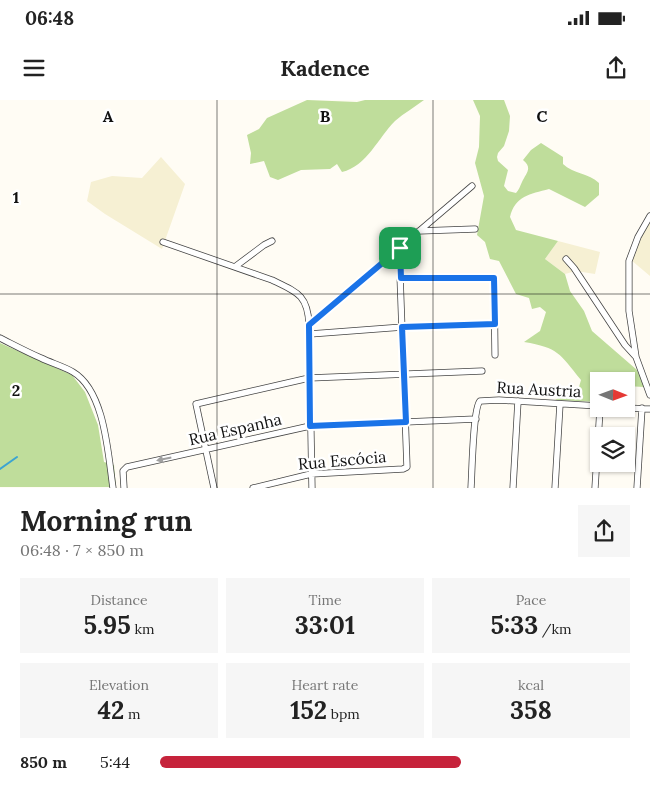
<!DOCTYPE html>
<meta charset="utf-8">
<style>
body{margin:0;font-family:Lora,serif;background:#f6f6f6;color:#222;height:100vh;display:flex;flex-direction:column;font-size:19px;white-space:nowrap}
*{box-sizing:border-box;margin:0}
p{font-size:16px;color:#767676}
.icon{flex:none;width:28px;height:28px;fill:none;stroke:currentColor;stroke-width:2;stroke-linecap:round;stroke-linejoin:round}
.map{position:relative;height:388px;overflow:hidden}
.drawer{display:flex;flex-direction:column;background:#fff;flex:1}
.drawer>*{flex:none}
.needle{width:32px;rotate:91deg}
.buttons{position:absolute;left:590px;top:272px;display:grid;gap:10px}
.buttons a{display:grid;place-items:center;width:45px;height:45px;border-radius:0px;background:#fff;box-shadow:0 1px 4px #0004;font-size:25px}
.pin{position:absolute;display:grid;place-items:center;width:42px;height:42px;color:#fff;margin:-21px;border-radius:10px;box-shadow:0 2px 8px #0006}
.round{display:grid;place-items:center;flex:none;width:52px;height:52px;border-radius:0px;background:#f6f6f6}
.summary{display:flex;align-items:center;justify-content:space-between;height:85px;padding:0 20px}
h1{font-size:28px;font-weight:700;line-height:38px}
.figures{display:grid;grid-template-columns:repeat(3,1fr);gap:8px;height:85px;padding:5px 20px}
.figures div{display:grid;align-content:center;border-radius:0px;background:#f6f6f6;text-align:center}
.figures b{font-size:25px;font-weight:700}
.figures small{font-size:14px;font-weight:400}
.figures p{font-size:14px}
ul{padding:0 20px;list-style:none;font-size:16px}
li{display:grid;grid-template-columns:80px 60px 1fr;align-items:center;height:38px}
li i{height:12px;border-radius:6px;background:#c6233b}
.status{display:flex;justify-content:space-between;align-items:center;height:35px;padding:0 25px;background:#fff;direction:ltr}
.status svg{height:14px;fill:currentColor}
header{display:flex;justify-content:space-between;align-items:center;height:65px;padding:0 20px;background:#fff;font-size:22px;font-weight:700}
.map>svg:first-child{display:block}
.farmland{fill:#f6f0d3}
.forest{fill:#bfdd9b}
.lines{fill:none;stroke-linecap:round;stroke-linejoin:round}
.stream{stroke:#3ca4d1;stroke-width:2}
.street-casing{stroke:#444;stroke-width:7}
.street{stroke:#fff;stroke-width:5.5}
.oneway{fill:#a0a0a0}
.route-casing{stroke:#fff;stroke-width:10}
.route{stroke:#1a73e8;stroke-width:6}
.grid{fill:none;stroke:#111;stroke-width:1;stroke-opacity:0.55}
.labels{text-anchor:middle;stroke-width:5;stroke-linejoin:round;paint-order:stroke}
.street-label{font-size:16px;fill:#111;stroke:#fff}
.grid-label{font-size:16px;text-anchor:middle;font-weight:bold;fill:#111;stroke:#fff;stroke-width:5;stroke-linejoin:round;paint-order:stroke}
</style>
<div class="status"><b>06:48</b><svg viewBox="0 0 49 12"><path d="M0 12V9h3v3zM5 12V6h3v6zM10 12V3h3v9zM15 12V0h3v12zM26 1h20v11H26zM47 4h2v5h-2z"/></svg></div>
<header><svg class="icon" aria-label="menu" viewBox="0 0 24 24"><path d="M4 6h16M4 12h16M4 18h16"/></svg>Kadence<svg class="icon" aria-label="share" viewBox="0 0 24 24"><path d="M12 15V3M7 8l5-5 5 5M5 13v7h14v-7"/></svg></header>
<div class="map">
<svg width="650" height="388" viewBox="0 0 650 388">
<rect width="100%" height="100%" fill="#fffcf4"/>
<path class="farmland" d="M 161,57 L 185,84 L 162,149 L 105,114 L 87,101 L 91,82 L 112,76 L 142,78 Z
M 650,116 L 650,176 L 631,160 Z
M 558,141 L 600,152 L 595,174 L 576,171 L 565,174 L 545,159 Z"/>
<path class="forest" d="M 307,0 L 357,2 L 365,0 L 424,0 C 415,7 404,13 395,21 C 378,38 367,66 342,72 L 337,64 L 330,69 L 301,70 L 278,80 L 270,77 L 264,61 L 250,64 L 251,53 L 247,35 L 259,29 L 267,18 Z
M 473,0 L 504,0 L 510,16 L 509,31 L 504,46 L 498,53 L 497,57 L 498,61 L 508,70 L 504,86 L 508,91 L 516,93 C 519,90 520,86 522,82 C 526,73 533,68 523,60 L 531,50 L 541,43 L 563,57 L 563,64 C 573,74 589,73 599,83 L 599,95 L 585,107 L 549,89 C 530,94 515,96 510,117 L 516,130 L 558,141 L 545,159 L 565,174 L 570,191 L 584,211 L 592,231 L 637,270 L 644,287 L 626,286 L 626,281 L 599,281 L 599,302 L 555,300 L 579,287 L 581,280 C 559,253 559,248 524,242 L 540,231 L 546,212 L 540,207 L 532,209 L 529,198 L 516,194 L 499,161 L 490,159 L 485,142 L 477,135 L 484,96 L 475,63 L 479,47 L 480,16 Z
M 0,243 L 72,275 L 85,292 L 98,325 L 104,362 L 114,365 L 116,387 L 0,387 Z"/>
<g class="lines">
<path class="stream" d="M 0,369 L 17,357"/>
<g class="street-casing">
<path id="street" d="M 650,116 L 638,137 L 629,161 L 629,211 L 636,257 L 650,295
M 419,131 L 475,129
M 163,142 L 272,180 C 297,192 308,195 309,225 L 312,388
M 566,159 L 574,168 L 625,245 L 635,256
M 236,166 L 264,145 L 272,141
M 401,178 L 494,178 L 495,255
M 309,225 L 472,86
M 310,234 L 403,227 L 495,224
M 0,238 C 14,245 27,252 41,258 C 51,263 63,266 73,272 C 105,291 108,354 113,388
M 626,308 L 650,309
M 124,388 L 123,371 L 127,367 L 310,326 L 476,319
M 214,388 L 196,304 L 309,278 L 482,271
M 253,388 L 311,374 L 403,369 L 407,367 L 399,148
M 471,388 C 472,373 473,308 480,301 L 499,300 L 599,306
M 513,388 L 518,301
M 555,388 L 560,304
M 595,388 L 600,309
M 637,388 L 642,308"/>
</g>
<use href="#street" class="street"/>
</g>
<defs><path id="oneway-solid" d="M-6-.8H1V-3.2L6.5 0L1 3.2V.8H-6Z" transform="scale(1.25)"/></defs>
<use class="oneway" href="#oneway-solid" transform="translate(164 359) rotate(168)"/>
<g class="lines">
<g class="route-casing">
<path id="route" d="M 400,148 L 401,178 L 494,178 L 495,224 L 402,227 L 406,322 L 310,326 L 309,225 Z"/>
</g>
<use href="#route" class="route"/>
</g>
<path class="grid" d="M 217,0 L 217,388M 433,0 L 433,388M 0,194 L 650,194"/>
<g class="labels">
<g class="street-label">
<text transform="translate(539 289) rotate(3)" y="6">Rua Austria</text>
<text transform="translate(235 329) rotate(-13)" y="6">Rua Espanha</text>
<text transform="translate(342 360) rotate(-5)" y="6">Rua Escócia</text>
</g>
</g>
<g class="grid-label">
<text x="108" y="22">A</text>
<text x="325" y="22">B</text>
<text x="542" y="22">C</text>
<text x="16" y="103">1</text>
<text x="16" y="296">2</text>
</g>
</svg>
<div class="buttons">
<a><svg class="needle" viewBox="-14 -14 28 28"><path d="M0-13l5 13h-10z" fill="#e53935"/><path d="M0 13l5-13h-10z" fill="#767676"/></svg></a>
<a><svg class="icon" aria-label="layers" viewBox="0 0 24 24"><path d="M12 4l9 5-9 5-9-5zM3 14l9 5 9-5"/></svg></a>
</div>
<div class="pin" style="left:400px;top:148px;background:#1e9e55"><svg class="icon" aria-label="arrive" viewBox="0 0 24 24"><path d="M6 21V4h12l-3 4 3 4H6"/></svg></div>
</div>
<section class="drawer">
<div class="summary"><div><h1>Morning run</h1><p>06:48 · 7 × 850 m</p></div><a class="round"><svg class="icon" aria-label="share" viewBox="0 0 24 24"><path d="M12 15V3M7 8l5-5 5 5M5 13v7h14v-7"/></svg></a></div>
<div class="figures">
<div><p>Distance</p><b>5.95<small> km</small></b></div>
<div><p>Time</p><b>33:01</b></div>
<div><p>Pace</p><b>5:33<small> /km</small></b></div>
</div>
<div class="figures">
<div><p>Elevation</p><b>42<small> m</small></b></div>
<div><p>Heart rate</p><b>152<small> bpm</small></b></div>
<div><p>kcal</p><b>358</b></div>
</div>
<ul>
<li><b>850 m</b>5:44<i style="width:64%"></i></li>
</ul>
</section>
